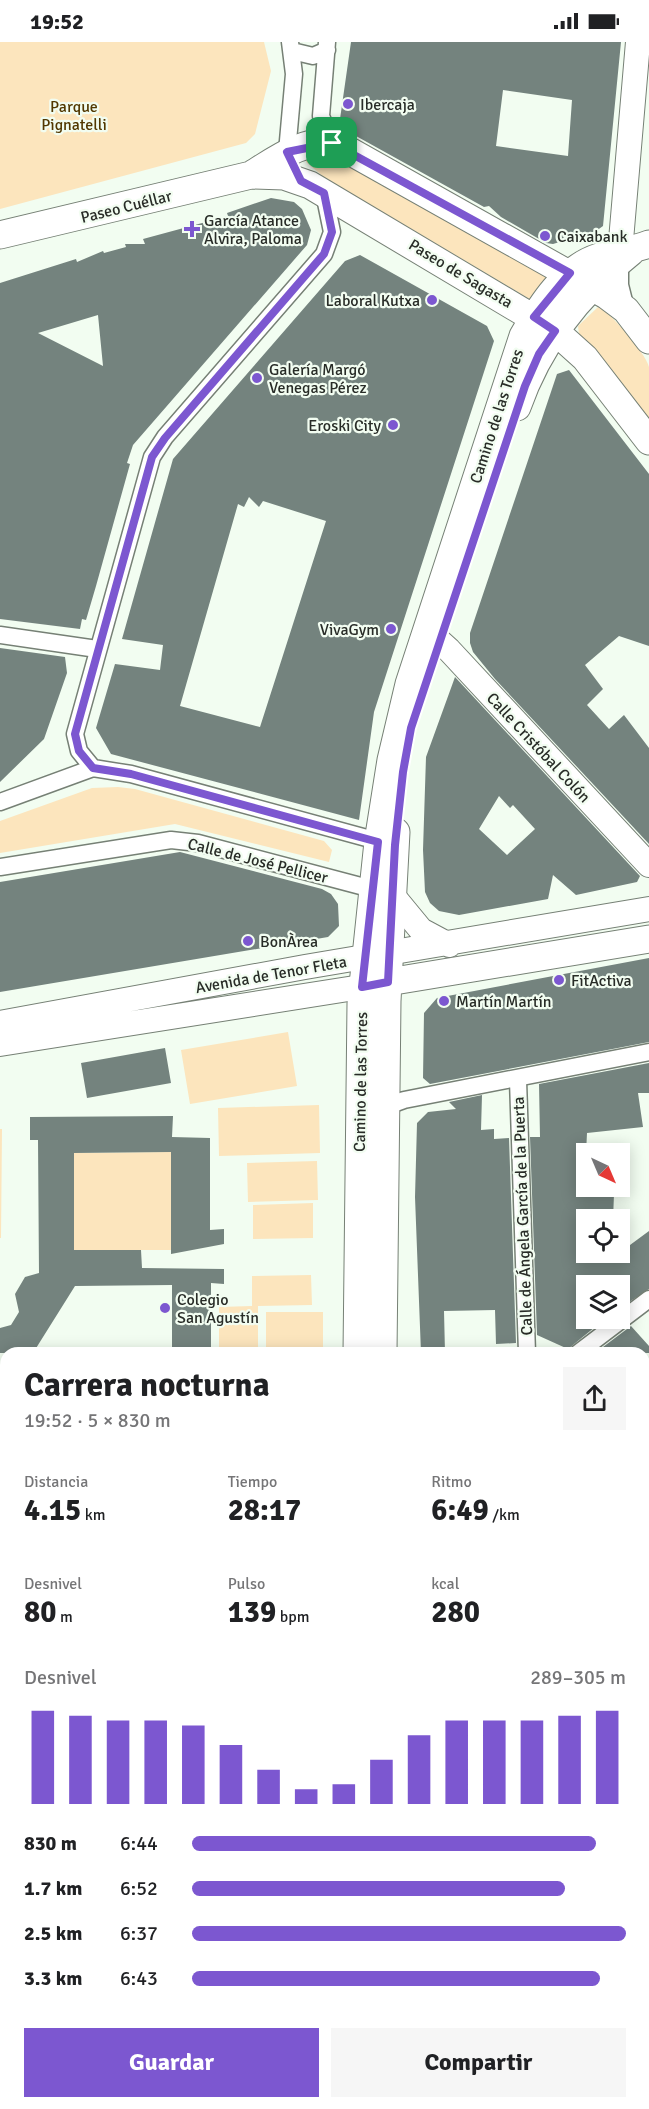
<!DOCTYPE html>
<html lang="es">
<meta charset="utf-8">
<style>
body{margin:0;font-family:Signika,sans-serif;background:#f6f6f6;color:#202124;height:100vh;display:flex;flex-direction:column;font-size:22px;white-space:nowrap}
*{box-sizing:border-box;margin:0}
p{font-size:20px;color:#757577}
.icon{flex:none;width:33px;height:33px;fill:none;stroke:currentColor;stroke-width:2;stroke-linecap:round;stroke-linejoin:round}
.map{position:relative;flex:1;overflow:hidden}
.sheet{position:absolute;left:0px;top:1305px;width:650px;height:762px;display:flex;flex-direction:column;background:#fff;border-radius:18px 18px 0 0;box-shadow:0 3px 15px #0003}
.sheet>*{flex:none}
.needle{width:39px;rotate:136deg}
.fabs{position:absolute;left:576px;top:1101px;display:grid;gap:12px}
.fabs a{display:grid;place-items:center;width:54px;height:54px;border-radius:0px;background:#fff;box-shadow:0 3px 15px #0003;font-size:30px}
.pin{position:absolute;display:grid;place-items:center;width:51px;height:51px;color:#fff;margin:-26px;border-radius:12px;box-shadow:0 3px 9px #0006}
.round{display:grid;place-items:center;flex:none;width:63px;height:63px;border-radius:0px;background:#f6f6f6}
.head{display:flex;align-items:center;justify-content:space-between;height:102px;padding:0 24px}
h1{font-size:33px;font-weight:700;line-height:45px}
.figures{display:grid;grid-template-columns:repeat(3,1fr);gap:9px;height:102px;padding:6px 24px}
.figures div{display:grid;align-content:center}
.figures b{font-size:30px;font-weight:700}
.figures small{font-size:16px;font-weight:400}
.figures p{font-size:16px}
.chart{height:168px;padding:12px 24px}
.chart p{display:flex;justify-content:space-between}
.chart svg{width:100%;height:108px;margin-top:6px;stroke:#7c57d0;stroke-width:6}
.primary-button{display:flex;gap:12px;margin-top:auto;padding:12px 24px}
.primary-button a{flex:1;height:69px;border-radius:0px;background:#7c57d0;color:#fff;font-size:24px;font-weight:700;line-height:69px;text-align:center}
.primary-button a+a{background:#f6f6f6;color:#202124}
ul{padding:0 24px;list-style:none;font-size:20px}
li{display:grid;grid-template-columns:96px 72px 1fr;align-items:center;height:45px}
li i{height:15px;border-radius:8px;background:#7c57d0}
.status{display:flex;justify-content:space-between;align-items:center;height:42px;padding:0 30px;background:#fff;direction:ltr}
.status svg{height:16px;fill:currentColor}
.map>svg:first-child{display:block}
.green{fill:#fce5bd}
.water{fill:#72d8e1;stroke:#5ca4a9;stroke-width:1.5}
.building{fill:#74837e;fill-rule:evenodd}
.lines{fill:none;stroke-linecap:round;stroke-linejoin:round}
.street-casing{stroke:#768075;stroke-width:19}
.secondary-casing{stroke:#768075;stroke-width:26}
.primary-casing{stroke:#768075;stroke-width:29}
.street{stroke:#fff;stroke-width:16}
.secondary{stroke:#fff;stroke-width:24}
.primary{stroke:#fff;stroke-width:27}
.route-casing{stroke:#fff;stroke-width:12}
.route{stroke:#7c57d0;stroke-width:8}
.poi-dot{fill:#7c57d0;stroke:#f2fdf1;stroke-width:2}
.labels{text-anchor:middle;stroke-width:4.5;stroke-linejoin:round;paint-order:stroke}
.poi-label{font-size:16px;fill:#282c27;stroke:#f2fdf1;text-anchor:start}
.park-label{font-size:16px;fill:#523800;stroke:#f2fdf1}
.street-label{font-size:16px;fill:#282c27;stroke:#f2fdf1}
</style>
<div class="status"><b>19:52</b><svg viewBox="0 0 49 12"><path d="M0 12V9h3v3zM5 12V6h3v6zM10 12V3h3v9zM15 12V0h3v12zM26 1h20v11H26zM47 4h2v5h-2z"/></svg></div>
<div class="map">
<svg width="649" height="2067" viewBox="0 0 649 2067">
<rect width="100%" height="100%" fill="#f2fdf1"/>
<path class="green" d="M 0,0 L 264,0 L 271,29 L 255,92 L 246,101 L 0,167 Z
M 326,113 L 336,114 L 562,243 L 543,265 L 325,136 L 306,120 L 306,116 Z
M 598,265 C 609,268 648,314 649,325 C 649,344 649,364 649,382 L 579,293 L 578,284 Z
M 118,745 L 135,747 L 324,799 L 332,808 L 329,820 L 175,782 L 0,811 L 0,779 L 92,746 Z
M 288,990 L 297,1044 L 190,1062 L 181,1008 Z
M 319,1063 L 320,1111 L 219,1114 L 218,1066 Z
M 0,1087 L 2,1087 L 1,1196 L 0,1196 Z
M 171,1110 L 171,1208 L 74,1208 L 74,1111 Z
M 317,1119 L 318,1158 L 248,1160 L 247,1121 Z
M 313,1161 L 313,1196 L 253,1197 L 253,1163 Z
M 311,1233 L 312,1263 L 258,1264 L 258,1311 L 219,1311 L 219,1265 L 252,1264 L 252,1234 Z
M 266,1270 L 323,1270 L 323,1311 L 266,1311 Z
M 0,1882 L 6,1884 L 6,2061 L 77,2061 L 71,2067 L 0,2067 Z"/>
<path class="water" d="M 6,1437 L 6,1584 L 0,1584 L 0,1519 Z"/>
<path class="building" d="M 351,0 L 621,0 L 603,184 L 596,189 L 553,202 L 546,201 L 501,175 L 489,164 L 484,165 L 347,89 L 340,77 ZM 503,48 L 572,58 L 568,114 L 496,104 Z
M 271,156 L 294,160 L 302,167 L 311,188 L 307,203 L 133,403 L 127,421 L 130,422 L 96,544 L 86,578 L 82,577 L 80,587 L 0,577 L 0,241 L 76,217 L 77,220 L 103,209 L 104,211 L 126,205 L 125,202 L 145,202 L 143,197 L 228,174 L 227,171 ZM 98,273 L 103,324 L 38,291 Z
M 360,213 L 487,284 L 494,299 L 374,670 L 359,778 L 111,712 L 96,686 L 115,622 L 160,628 L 163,603 L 122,597 L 173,417 L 345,219 ZM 249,455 L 259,465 L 263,459 L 326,479 L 260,685 L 180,664 L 238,462 L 244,465 Z
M 569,328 L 649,432 L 649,604 L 619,594 L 585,623 L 603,647 L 587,663 L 609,687 L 624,673 L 649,706 L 649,802 L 495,637 L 473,610 L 470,601 L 470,591 L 557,332 Z
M 0,606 L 65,615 L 67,631 L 44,697 L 0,740 Z
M 455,635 L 640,834 L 637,840 L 576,853 L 553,833 L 548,857 L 459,873 L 439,869 L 430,861 L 425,850 L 423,808 L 426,715 ZM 499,754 L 510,766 L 513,763 L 535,787 L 507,813 L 479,787 Z
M 180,810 L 322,847 L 331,852 L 338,862 L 339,884 L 328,895 L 0,950 L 0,840 Z
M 649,916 L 649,1000 L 430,1042 L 423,1036 L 424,971 L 437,956 Z
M 165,1006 L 171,1041 L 87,1056 L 81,1021 Z
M 649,1021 L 649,1051 L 638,1051 L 643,1085 L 587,1091 L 586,1112 L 586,1144 L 600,1144 L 601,1152 L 614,1152 L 613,1178 L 586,1178 L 586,1210 L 612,1210 L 611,1217 L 649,1189 L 649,1247 L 620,1266 L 620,1244 L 586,1244 L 586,1276 L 606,1276 L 568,1307 L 537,1293 L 530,1095 L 540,1095 L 539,1042 Z
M 482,1053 L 481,1088 L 494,1087 L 494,1097 L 509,1096 L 516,1301 L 496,1302 L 495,1268 L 444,1269 L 445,1311 L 421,1311 L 415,1155 L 417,1081 L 428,1070 L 456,1067 L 449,1060 Z
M 173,1074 L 172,1095 L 210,1096 L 210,1188 L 224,1187 L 224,1202 L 171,1212 L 171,1110 L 74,1111 L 74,1208 L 141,1208 L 142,1226 L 224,1227 L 224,1242 L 211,1241 L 211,1311 L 172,1311 L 172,1243 L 75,1244 L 33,1311 L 0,1311 L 0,1286 L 11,1283 L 19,1270 L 15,1252 L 25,1235 L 39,1231 L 38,1098 L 30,1098 L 30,1075 Z
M 631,1284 L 649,1304 L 649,1311 L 595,1311 Z"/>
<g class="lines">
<g class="street-casing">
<path id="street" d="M 327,0 L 321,74 L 332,101
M 292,9 L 313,14 L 327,8
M 289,118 L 287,110 L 294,32 L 290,0
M 620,216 L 620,243 L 626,267
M 0,593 L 97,607
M 93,726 L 79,709 L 75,692 L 152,415 L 165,395 L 324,212 L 332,190 L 324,151
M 0,760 L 93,726 L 131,732 L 385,801
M 0,825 L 171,798 L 198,801 L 372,847
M 518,1038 L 527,1311
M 386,1069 L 393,1062 L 404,1058 L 649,1010
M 578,1311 L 649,1257
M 644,1466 L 649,1462
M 0,1655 L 6,1655
M 644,1834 L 649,1836
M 644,2020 L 649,2022"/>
</g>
<g class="secondary-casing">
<path id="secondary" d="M 620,210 L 638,0
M 423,599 L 439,599 L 449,608 L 649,823
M 393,854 L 421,888 L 449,903
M 0,981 L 305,925 L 649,867
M 0,1002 L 380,942
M 644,1616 L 649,1618"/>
</g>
<g class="primary-casing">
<path id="primary" d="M 251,133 C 275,118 307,94 337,102 L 606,253 L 626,268 L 649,298
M 0,193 L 251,133 L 284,134 L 310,143 L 555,289 L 585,316 L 649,399
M 517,365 C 539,302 579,251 631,210
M 388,940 L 649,897
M 357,1311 L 361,962 L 378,800 L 391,718 L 409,642 L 523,294 C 541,263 564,226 599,215 C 616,210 633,208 649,202
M 383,1311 L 387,959 L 396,790
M 285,2067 L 286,2061
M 311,2067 L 313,2061"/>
</g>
<use href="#street" class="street"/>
<use href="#secondary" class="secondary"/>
<use href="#primary" class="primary"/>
</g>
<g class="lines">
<g class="route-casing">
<path id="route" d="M 332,101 L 570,231 L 534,275 L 555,289 L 539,312 L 525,344 L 411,686 L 403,730 L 395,803 L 388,940 L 362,945 L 378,800 L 131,732 L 93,726 L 79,709 L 75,692 L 152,415 L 165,396 L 324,212 L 332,190 L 324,151 L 301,139 L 287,110 Z"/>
</g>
<use href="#route" class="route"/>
</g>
<g class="poi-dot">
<circle cx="348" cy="62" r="6"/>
<path d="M189 178h6v6h6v6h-6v6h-6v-6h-6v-6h6z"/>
<circle cx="545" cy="194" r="6"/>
<circle cx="432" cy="258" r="6"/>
<circle cx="257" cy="336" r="6"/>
<circle cx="393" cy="383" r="6"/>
<circle cx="391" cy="587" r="6"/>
<circle cx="248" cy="899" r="6"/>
<circle cx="559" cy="938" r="6"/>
<circle cx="444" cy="959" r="6"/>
<circle cx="165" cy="1266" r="6"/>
</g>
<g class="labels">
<g class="poi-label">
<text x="360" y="68">Ibercaja</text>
<text x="204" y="184">García Atance<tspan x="204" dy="18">Alvira, Paloma</tspan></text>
<text x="557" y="200">Caixabank</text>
<text x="420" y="264" text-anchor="end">Laboral Kutxa</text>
<text x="269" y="333">Galería Margó<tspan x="269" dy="18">Venegas Pérez</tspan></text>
<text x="381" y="389" text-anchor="end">Eroski City</text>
<text x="379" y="593" text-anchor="end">VivaGym</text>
<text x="260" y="905">BonÀrea</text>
<text x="571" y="944">FitActiva</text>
<text x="456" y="965">Martín Martín</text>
<text x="177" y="1263">Colegio<tspan x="177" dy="18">San Agustín</tspan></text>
</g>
<g class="park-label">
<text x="74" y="70">Parque<tspan x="74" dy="18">Pignatelli</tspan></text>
</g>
<g class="street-label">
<text transform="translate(126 164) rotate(-14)" y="6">Paseo Cuéllar</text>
<text transform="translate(461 231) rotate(31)" y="6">Paseo de Sagasta</text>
<text transform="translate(496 374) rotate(-72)" y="6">Camino de las Torres</text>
<text transform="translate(539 705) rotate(47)" y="6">Calle Cristóbal Colón</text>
<text transform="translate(258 818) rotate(14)" y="6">Calle de José Pellicer</text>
<text transform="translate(271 932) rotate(-10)" y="6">Avenida de Tenor Fleta</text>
<text transform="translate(360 1040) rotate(-89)" y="6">Camino de las Torres</text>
<text transform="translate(522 1174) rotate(-92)" y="6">Calle de Ángela García de la Puerta</text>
</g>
</g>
</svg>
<div class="fabs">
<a><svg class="needle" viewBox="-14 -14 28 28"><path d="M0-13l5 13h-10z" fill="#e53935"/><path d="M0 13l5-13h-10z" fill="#757577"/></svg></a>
<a><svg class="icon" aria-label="locate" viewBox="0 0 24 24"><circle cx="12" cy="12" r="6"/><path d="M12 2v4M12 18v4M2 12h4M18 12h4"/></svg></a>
<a><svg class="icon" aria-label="layers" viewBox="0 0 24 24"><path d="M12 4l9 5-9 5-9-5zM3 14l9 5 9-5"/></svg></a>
</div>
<div class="pin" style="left:332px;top:101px;background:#1e9e55"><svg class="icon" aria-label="arrive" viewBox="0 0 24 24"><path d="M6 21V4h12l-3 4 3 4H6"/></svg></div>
<section class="sheet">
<div class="head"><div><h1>Carrera nocturna</h1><p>19:52 · 5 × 830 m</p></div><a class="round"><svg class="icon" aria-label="share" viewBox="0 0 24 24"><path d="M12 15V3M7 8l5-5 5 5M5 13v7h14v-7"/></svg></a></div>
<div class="figures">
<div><p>Distancia</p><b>4.15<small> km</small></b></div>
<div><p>Tiempo</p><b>28:17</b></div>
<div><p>Ritmo</p><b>6:49<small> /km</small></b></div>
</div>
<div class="figures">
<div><p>Desnivel</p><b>80<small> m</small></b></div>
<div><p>Pulso</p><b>139<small> bpm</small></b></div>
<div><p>kcal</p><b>280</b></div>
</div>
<div class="chart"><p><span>Desnivel</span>289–305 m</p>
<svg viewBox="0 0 160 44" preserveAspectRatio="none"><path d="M5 44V6M15 44V8M25 44V10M35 44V10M45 44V12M55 44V20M65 44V30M75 44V38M85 44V36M95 44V26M105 44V16M115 44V10M125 44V10M135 44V10M145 44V8M155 44V6"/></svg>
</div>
<ul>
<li><b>830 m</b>6:44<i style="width:93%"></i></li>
<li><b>1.7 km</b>6:52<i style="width:86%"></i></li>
<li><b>2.5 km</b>6:37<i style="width:100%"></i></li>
<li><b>3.3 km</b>6:43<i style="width:94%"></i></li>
</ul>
<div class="primary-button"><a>Guardar</a><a>Compartir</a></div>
</section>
</div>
